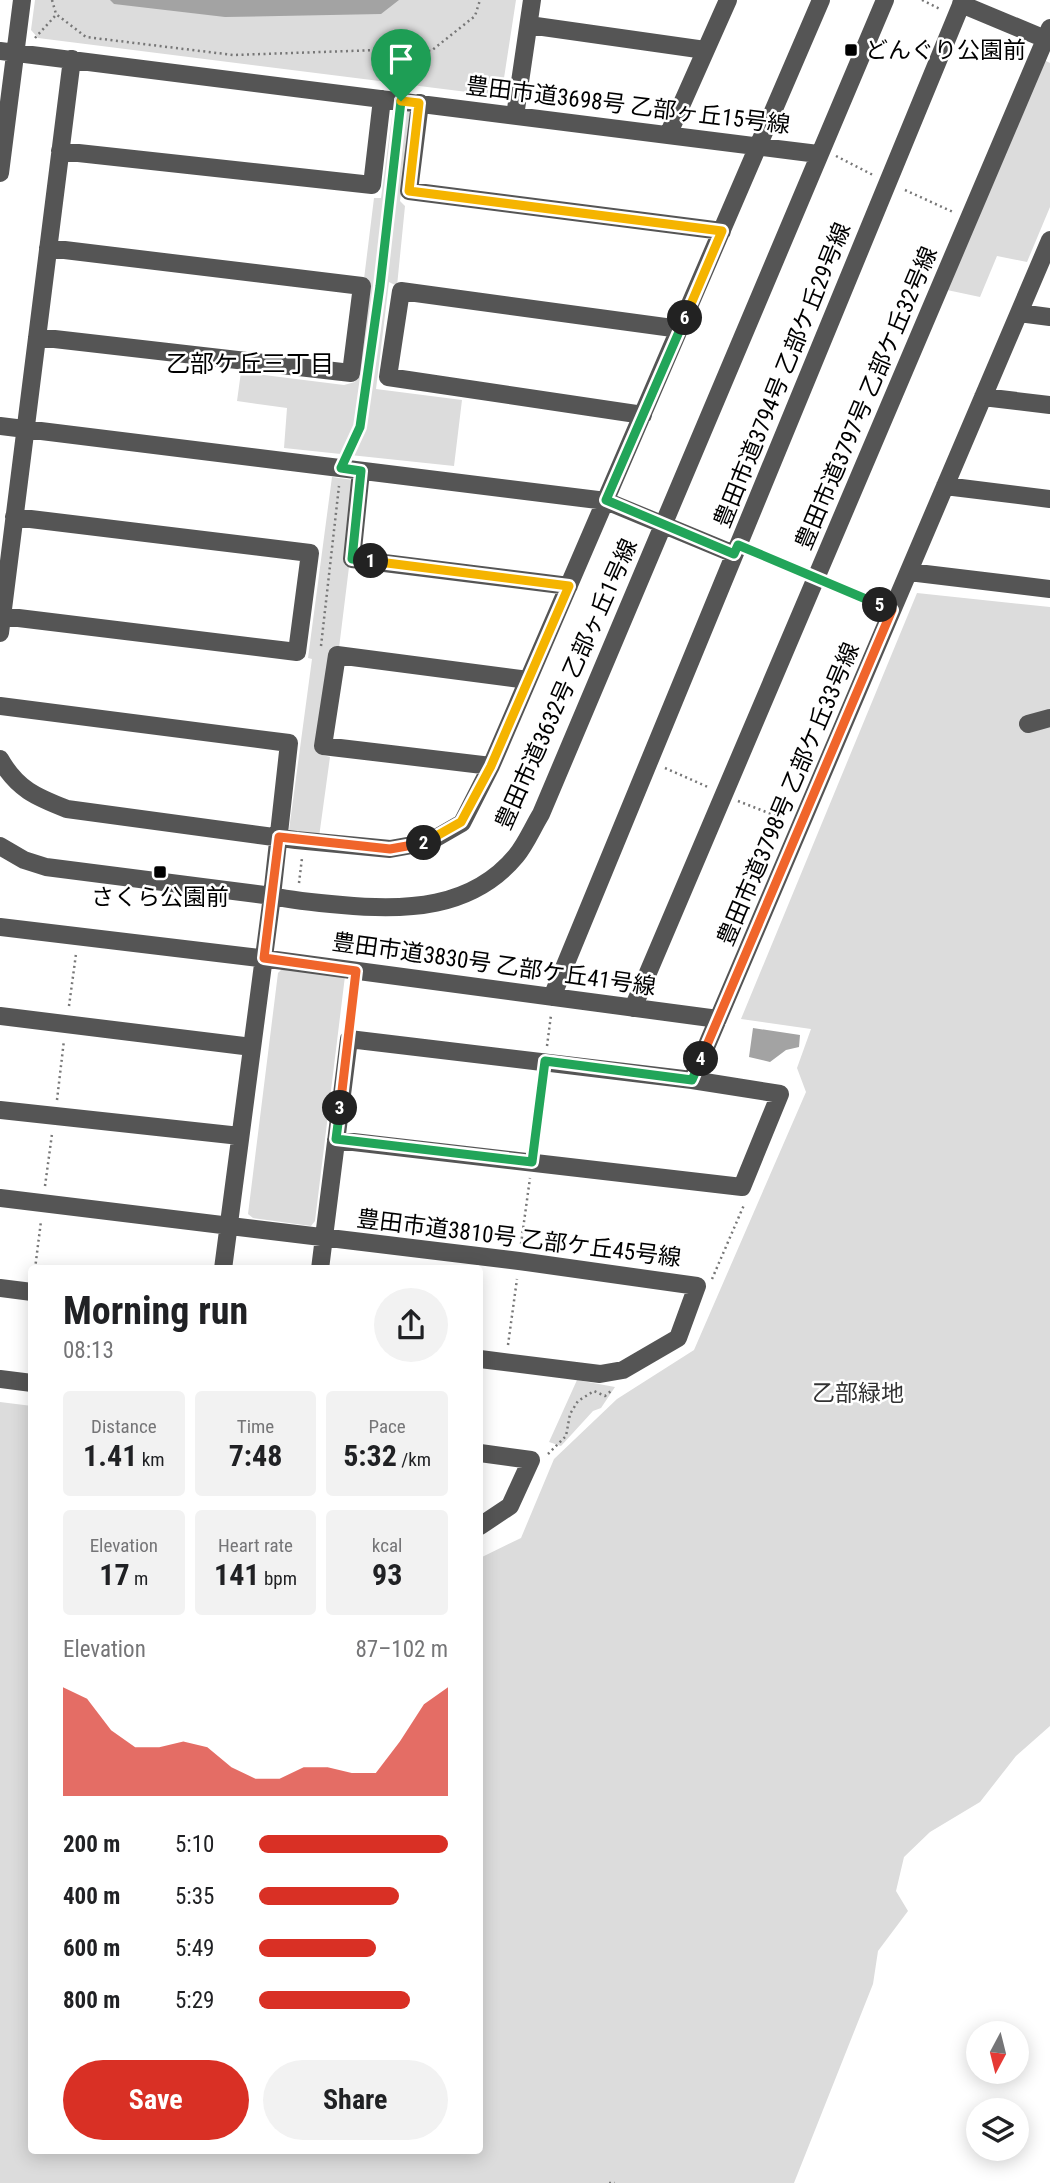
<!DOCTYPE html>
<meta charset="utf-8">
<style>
body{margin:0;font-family:"Roboto Condensed","Noto Sans JP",sans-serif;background:#f2f2f2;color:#202124;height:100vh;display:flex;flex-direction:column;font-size:26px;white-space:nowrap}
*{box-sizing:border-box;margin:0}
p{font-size:23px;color:#757577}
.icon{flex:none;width:38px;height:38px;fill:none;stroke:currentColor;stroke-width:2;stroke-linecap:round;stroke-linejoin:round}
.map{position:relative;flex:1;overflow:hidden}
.sheet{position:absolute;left:28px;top:1265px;width:455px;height:889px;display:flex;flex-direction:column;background:#fff;border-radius:7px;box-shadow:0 4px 18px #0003}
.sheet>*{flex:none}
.needle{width:46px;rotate:187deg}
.controls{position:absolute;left:966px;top:2021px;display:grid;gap:14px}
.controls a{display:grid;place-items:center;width:63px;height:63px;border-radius:50%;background:#fff;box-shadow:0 4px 18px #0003;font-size:35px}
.pin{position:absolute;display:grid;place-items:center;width:60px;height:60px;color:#fff;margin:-72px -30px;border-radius:50% 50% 50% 0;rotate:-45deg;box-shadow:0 0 7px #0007}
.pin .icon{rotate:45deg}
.km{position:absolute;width:35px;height:35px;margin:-18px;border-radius:50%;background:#222;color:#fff;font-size:19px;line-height:35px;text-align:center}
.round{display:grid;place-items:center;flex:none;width:74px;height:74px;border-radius:37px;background:#f2f2f2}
.head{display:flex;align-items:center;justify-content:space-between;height:119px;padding:0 35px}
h1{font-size:38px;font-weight:700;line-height:52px}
.metrics{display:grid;grid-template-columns:repeat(3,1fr);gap:10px;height:119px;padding:7px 35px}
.metrics div{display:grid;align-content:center;border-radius:7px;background:#f2f2f2;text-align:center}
.metrics b{font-size:30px;font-weight:700}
.metrics small{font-size:19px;font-weight:400}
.metrics p{font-size:19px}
.chart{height:196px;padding:14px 35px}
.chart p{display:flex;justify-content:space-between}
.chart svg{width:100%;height:126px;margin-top:7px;fill:#d93025;opacity:.7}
.button{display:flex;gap:14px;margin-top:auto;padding:14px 35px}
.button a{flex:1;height:80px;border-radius:42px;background:#d93025;color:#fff;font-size:28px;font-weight:700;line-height:80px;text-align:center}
.button a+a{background:#f2f2f2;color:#202124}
ul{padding:0 35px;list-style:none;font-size:23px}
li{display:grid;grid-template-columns:112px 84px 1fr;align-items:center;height:52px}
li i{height:18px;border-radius:9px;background:#d93025}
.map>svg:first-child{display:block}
.green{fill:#dcdcdc}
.water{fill:#a3a3a3}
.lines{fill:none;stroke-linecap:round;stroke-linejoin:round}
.path{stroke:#777;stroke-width:2.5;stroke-dasharray:2 3.5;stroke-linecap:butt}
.minor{stroke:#555;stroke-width:18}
.split-1-casing{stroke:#fff;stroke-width:14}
.split-2-casing{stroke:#fff;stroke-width:14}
.split-3-casing{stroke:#fff;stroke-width:14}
.split-4-casing{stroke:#fff;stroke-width:14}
.split-5-casing{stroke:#fff;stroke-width:14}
.split-6-casing{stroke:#fff;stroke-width:14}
.split-7-casing{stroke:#fff;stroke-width:14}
.split-1{stroke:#22a559;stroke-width:9}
.split-2{stroke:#f5b400;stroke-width:9}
.split-3{stroke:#f0652b;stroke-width:9}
.split-4{stroke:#22a559;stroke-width:9}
.split-5{stroke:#f0652b;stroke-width:9}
.split-6{stroke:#22a559;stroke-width:9}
.split-7{stroke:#f5b400;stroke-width:9}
.poi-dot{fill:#000;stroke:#fff;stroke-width:2.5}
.labels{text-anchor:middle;stroke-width:5;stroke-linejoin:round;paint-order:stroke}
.poi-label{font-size:23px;fill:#000;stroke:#fff;text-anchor:start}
.street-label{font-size:23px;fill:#000;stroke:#fff}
.park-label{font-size:23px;fill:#333;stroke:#fff}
.neighbourhood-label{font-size:24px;fill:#000;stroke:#fff}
</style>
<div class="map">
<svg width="1050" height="2183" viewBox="0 0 1050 2183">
<rect width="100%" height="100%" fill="#fff"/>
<path class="green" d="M 35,0 L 516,0 L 502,91 L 499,96 L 38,38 L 31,30 Z
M 1044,60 L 1050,63 L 1050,207 L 1027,262 L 997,256 L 980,297 L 947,290 Z
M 393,109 L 409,110 L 411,117 L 400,201 L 405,206 L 397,286 L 389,282 L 376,389 L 462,400 L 454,466 L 284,448 L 287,408 L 237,401 L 241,372 L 344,385 L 355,382 L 370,283 L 364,279 L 374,198 L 381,198 Z
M 332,477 L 353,480 L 344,564 L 349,567 L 339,648 L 331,647 L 318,754 L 330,757 L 319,837 L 289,830 L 312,659 L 308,658 Z
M 917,593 L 1050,607 L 1050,1726 L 1016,1756 L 980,1802 L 930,1832 L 904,1857 L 896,1891 L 908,1911 L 878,1951 L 873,1984 L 794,2183 L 0,2183 L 0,1402 L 32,1406 L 32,2151 L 480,2151 L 480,1558 L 521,1538 L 554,1459 L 617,1399 L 694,1350 L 806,1092 L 797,1068 L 811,1029 L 741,1019 Z
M 282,969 L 345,976 L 315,1221 L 311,1226 L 253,1218 L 248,1214 L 278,973 Z
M 577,1380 L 615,1387 L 601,1408 L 593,1411 L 561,1446 L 549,1442 Z"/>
<path class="water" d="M 110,0 L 399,0 L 381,14 L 225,17 L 114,4 Z
M 753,1028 L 800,1035 L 799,1047 L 786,1050 L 770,1062 L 749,1057 Z"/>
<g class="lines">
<path class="path" d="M 52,0 L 56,14 L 86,37 L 233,55 L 408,49 L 431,51 L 475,16 L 480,0
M 922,0 L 940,9
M 35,38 L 56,15
M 404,84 L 408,49
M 836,156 L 873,175
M 905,190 L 953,212
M 380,289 L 392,195
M 348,453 L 360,427 L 366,382
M 754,552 L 800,570
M 832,584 L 877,603
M 321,646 L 339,486
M 665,768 L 710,788
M 738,801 L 784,819
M 299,883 L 302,858
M 69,1006 L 76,954
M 351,1021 L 354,986
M 547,1046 L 551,1015
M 57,1100 L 64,1040
M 534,1147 L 542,1081
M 45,1186 L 52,1134
M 521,1244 L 530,1178
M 35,1269 L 41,1221
M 712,1279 L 744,1205
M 508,1345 L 517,1279
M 548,1454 L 566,1436 L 570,1414 L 578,1401 L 594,1391 L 605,1396 L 611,1391
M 609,2183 L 615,2183"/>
<path class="minor" d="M 961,4 L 1050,41
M 529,25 L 705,50
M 0,51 L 818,154
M 420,103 L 409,191 L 722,231
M 515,116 L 532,0
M 668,135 L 728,0
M 60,151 L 372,185 L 382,99
M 0,173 L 22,0
M 1019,313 L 1050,317
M 37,337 L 351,373 L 362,286 L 48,248
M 983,397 L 1050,405
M 643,415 L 388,377 L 401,291 L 680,329
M 0,426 L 606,501 L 734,554
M 361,471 L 352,559 L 569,586
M 945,486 L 1050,499
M 909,572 L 1050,589
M 2,616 L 297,652 L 310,553 L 14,517
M 0,633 L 72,59
M 0,706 L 289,743 L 272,896 L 223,1269
M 1028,724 L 1050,718
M 0,759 C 17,789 36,797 67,809 L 296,840 L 390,849 L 429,842 L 462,823 L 491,766 L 821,0
M 491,766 L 323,746 L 337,655 L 528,680
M 0,846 L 24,860 L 46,867 L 272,896 C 295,901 318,903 342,905 C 405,911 472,909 516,856 C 526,844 533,827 541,814 L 885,0
M 0,927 L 276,960 L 718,1019
M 552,997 L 963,0
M 633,1008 L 1050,28
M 0,1016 L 252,1047
M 692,1080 L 1050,240
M 0,1110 L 240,1136
M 0,1198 L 519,1261 L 697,1286 L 678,1338 L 623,1370 L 600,1374 L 480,1359
M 320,1269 L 324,1237 L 349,1039 L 692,1080 L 780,1094 L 742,1187 L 336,1140
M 0,1288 L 32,1292
M 0,1379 L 32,1383
M 480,1453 L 531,1460 L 510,1506 L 480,1526"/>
</g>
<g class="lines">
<g class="split-1-casing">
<path id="split-1" d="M 371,561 L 352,559 L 361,471 L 341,468 L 360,427 L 380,286 L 401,101"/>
</g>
<g class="split-2-casing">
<path id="split-2" d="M 371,561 L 569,586 L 491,766 L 461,822 L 424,843"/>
</g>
<g class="split-3-casing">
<path id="split-3" d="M 340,1108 L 356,971 L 264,958 L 279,837 L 390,849 L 424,843"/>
</g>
<g class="split-4-casing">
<path id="split-4" d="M 340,1108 L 336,1139 L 532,1162 L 545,1061 L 692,1080 L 701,1059"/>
</g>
<g class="split-5-casing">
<path id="split-5" d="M 701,1059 L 892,610 L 880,605"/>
</g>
<g class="split-6-casing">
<path id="split-6" d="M 685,318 L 606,500 L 734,554 L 738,545 L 880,605"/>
</g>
<g class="split-7-casing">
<path id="split-7" d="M 401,101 L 419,103 L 409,191 L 722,231 L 685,318"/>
</g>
<use href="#split-1" class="split-1"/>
<use href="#split-2" class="split-2"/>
<use href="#split-3" class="split-3"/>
<use href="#split-4" class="split-4"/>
<use href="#split-5" class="split-5"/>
<use href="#split-6" class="split-6"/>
<use href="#split-7" class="split-7"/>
</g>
<g class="poi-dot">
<rect x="844" y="43" width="14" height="14" rx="3.5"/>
<rect x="153" y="865" width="14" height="14" rx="3.5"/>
</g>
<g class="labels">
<g class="poi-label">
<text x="865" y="58">どんぐり公園前</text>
<text x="160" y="905" text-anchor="middle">さくら公園前</text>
</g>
<g class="street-label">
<text transform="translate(628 105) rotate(7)" y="8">豊田市道3698号 乙部ヶ丘15号線</text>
<text transform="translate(782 375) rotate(-68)" y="8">豊田市道3794号 乙部ケ丘29号線</text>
<text transform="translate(866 398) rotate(-67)" y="8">豊田市道3797号 乙部ケ丘32号線</text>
<text transform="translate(566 684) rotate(-66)" y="8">豊田市道3632号 乙部ヶ丘1号線</text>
<text transform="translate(788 794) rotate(-67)" y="8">豊田市道3798号 乙部ケ丘33号線</text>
<text transform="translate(494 964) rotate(8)" y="8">豊田市道3830号 乙部ケ丘41号線</text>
<text transform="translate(519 1238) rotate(7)" y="8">豊田市道3810号 乙部ケ丘45号線</text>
</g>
<g class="park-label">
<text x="858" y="1401">乙部緑地</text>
</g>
<g class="neighbourhood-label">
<text x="250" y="372">乙部ケ丘三丁目</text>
</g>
</g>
</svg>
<div class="controls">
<a><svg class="needle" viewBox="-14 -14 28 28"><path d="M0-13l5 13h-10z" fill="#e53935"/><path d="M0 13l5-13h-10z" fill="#757577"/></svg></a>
<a><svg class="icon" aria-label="layers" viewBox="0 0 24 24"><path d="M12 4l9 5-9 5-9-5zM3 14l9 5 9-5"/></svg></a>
</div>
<div class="pin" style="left:401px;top:101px;background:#1e9e55"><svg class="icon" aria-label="arrive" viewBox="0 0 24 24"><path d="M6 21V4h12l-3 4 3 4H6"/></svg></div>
<b class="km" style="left:371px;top:561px">1</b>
<b class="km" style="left:424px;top:843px">2</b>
<b class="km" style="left:340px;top:1108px">3</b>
<b class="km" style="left:701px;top:1059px">4</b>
<b class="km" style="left:880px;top:605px">5</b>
<b class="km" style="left:685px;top:318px">6</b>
<section class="sheet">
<div class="head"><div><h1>Morning run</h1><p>08:13</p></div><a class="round"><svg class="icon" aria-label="share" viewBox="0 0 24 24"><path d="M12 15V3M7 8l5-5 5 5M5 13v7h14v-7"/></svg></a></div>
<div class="metrics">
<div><p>Distance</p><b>1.41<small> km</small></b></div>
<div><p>Time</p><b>7:48</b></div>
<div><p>Pace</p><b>5:32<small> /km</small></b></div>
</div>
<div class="metrics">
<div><p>Elevation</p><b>17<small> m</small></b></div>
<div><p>Heart rate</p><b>141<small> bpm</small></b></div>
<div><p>kcal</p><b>93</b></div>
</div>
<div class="chart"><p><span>Elevation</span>87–102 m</p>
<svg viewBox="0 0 160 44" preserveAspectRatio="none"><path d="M0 44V6L10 10L20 21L30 27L40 27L50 25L60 27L70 34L80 38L90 38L100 34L110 34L120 36L130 36L140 25L150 12L160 6V44z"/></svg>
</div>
<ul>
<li><b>200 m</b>5:10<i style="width:100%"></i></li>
<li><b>400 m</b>5:35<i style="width:74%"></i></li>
<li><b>600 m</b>5:49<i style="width:62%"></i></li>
<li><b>800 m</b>5:29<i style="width:80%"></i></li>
</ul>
<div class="button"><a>Save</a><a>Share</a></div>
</section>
</div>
